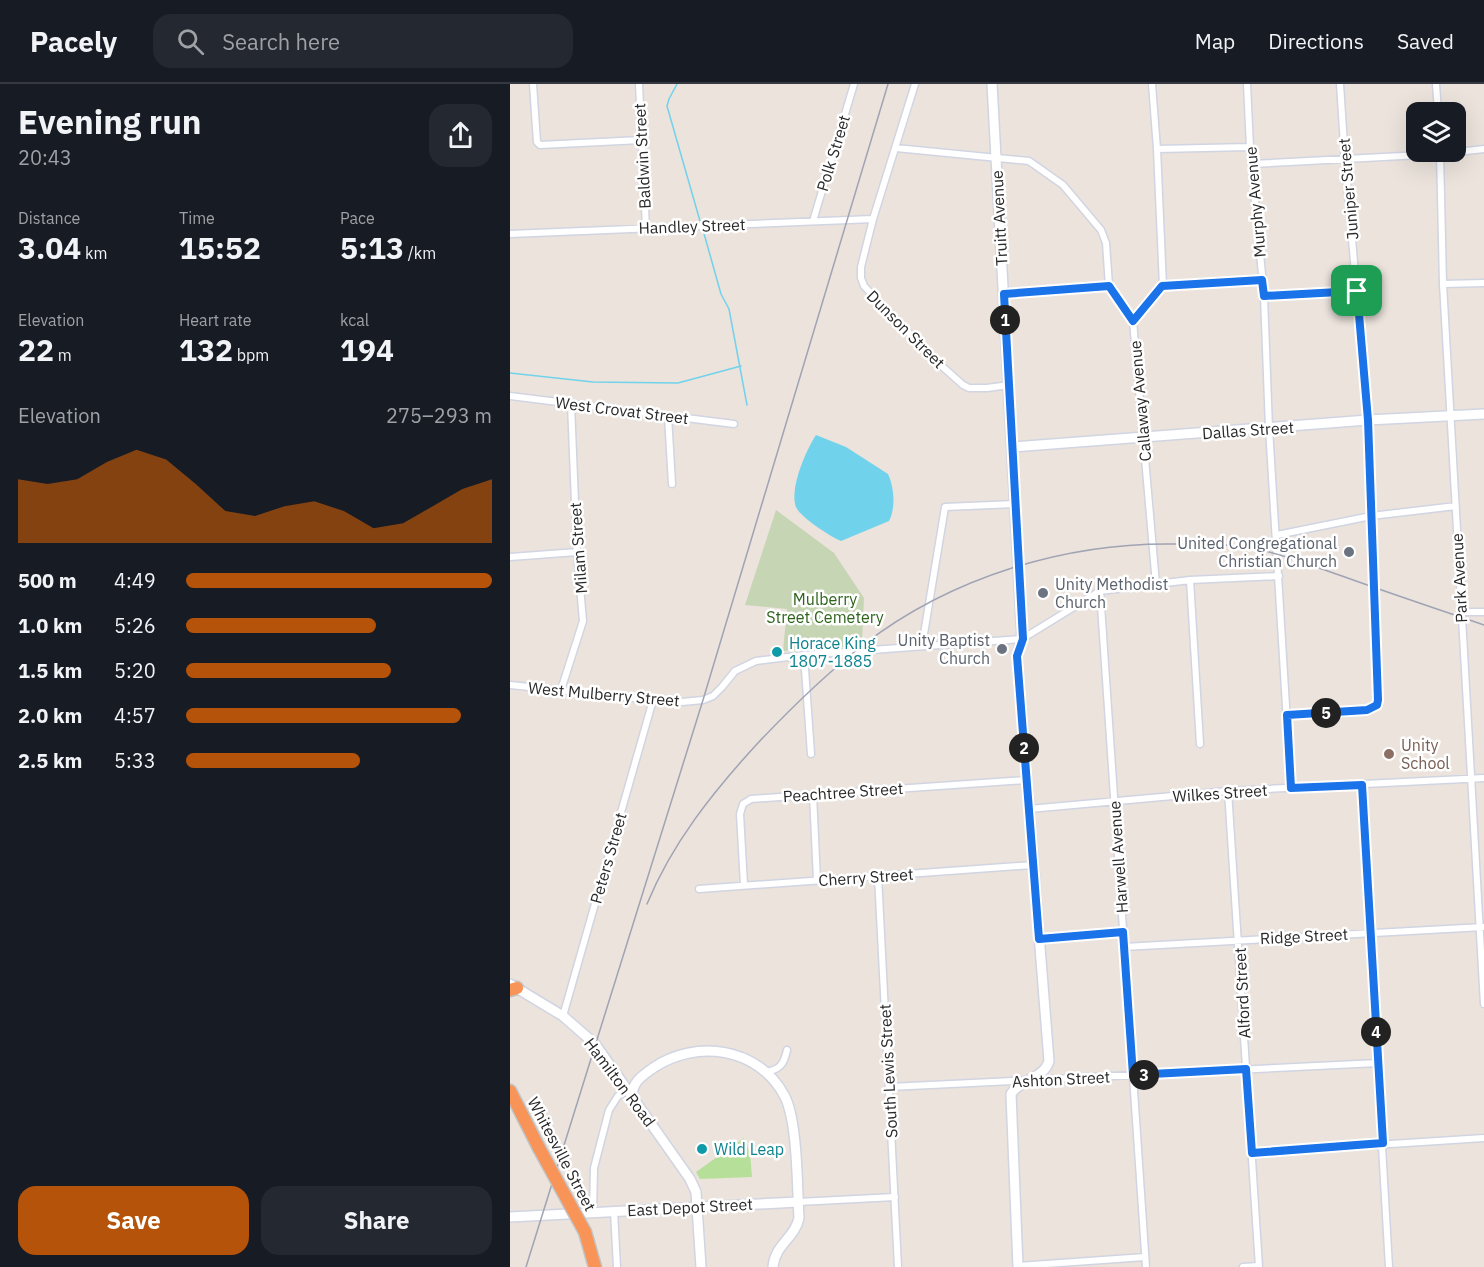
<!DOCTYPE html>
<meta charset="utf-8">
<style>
body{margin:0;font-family:"IBM Plex Sans",sans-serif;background:#242831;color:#f1f3f6;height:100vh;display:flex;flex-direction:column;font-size:22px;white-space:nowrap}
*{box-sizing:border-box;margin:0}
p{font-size:20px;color:#9ea1a6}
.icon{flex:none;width:33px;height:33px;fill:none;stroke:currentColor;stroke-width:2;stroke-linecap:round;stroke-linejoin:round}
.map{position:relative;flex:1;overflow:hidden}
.drawer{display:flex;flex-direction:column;background:#171b24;width:510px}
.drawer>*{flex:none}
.fabs{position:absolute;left:896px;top:18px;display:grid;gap:12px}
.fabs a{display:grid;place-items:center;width:60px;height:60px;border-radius:12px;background:#171b24;box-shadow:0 6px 24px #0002;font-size:30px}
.pin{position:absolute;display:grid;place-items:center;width:51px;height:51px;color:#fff;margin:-26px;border-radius:12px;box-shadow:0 3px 9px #0006}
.km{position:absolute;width:30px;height:30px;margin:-15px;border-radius:50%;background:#222;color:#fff;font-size:16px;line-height:30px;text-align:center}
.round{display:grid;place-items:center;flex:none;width:63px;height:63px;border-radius:18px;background:#242831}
.overview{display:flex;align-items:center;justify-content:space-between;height:102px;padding:0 18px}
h1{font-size:33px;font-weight:800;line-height:45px}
.figures{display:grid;grid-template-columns:repeat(3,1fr);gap:9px;height:102px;padding:6px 18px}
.figures div{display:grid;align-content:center}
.figures b{font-size:30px;font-weight:800}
.figures small{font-size:16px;font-weight:400}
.figures p{font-size:16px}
.chart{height:168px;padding:12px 18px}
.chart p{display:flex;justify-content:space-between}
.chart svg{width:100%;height:108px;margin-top:6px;fill:#b45309;opacity:.7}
.primary-button{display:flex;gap:12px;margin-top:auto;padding:12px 18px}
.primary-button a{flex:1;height:69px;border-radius:18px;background:#b45309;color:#fff;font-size:24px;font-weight:800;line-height:69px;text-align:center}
.primary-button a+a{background:#242831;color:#f1f3f6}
ul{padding:0 18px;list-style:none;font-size:20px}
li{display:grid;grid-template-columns:96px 72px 1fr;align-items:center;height:45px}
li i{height:15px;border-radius:8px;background:#b45309}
header{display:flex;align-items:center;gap:36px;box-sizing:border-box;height:84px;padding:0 30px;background:#171b24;border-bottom:2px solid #363941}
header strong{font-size:28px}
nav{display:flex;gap:33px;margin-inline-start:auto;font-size:21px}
.search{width:420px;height:54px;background:#242831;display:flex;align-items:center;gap:15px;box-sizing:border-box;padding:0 21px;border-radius:18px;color:#9ea1a6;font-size:22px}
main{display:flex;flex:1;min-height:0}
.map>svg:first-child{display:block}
.green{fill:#b6e099}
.cemetery{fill:#c6d5b3}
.water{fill:#71d2eb}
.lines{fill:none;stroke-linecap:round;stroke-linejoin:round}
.stream{stroke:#71d2eb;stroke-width:1.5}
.street-casing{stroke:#d1d5e2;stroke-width:9}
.secondary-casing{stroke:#d1d5e2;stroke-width:12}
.highway-casing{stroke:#c3c3c3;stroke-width:15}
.street{stroke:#fff;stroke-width:6}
.secondary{stroke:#fff;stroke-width:9}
.highway{stroke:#f99459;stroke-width:12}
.rail{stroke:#9fa3b3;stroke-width:1.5}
.street-bridge-casing{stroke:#d1d5e2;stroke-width:9;stroke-linecap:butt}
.highway-bridge-casing{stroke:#c3c3c3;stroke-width:15;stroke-linecap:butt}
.street-bridge{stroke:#fff;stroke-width:6}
.highway-bridge{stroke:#f99459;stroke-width:12}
.route-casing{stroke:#fff;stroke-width:12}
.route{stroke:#1a73e8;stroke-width:8}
.worship-dot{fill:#6b7280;stroke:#fff;stroke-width:2}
.culture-dot{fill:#0f9aa8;stroke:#fff;stroke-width:2}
.education-dot{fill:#8d6e63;stroke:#fff;stroke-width:2}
.labels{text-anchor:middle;stroke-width:5;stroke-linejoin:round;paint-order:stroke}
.street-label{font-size:16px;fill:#292929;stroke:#fff}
.worship-label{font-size:16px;fill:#5b616d;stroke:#fff;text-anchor:end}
.park-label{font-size:16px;fill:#2f641c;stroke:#fff}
.culture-label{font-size:16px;fill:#0d838f;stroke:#fff;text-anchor:start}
.education-label{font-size:16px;fill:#785e54;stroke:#fff;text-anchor:start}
</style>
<header>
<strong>Pacely</strong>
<div class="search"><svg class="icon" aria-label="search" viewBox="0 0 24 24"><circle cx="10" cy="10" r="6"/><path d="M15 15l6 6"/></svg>Search here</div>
<nav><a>Map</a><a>Directions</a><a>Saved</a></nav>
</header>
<main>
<section class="drawer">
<div class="overview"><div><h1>Evening run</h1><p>20:43</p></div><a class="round"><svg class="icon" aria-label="share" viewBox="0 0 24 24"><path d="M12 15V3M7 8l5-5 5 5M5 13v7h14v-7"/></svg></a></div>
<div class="figures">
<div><p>Distance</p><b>3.04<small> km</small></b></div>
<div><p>Time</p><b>15:52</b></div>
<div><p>Pace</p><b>5:13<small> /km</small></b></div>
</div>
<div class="figures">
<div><p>Elevation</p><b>22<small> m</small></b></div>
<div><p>Heart rate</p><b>132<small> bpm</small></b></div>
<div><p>kcal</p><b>194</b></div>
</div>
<div class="chart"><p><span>Elevation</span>275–293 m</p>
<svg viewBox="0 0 160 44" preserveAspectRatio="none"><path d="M0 44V18L10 20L20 18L30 11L40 6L50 10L60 20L70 31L80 33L90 29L100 27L110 31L120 38L130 36L140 29L150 22L160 18V44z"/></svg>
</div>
<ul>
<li><b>500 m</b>4:49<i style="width:100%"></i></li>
<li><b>1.0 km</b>5:26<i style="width:62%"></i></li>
<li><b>1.5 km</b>5:20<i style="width:67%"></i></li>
<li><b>2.0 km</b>4:57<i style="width:90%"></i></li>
<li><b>2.5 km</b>5:33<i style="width:57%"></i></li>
</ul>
<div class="primary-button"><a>Save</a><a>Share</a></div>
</section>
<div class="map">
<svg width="974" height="1183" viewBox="0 0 974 1183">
<rect width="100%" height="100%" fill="#ebe3dc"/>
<path class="green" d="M 234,1054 L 240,1069 L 242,1093 L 190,1095 L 186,1088 Z"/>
<path class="cemetery" d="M 266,426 L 324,469 L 354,514 L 352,555 L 346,562 L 273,567 L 277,525 L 235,521 Z"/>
<path class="water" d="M 306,351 L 336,363 L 378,390 C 384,403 386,424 379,437 L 331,457 C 321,453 290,433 286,423 C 279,405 296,366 306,351 Z"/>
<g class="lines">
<path class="stream" d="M 167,0 L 159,15 L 157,22 L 190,137
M 193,146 L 211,210 L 219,225 L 237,321
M 0,289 L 83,298 L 168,299 L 231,282"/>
<g class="street-casing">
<path id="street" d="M 23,0 L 27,58 L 30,61 L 131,56
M 129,0 L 136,144
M 405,0 L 363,135 L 351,183 L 351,194 L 354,202 L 425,276 L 453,301 L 459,304 L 477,304 L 499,301
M 642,0 L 647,65 L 653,202 L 623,237 L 646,500
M 737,0 L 740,63 L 754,212 L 759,344 L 781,704
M 830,0 L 835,76 L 858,336 L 863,486
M 926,0 L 928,28
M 386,64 L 519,77 L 553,101 L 591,146 L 596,159 L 599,202 L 623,237
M 647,65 L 740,63
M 930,68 L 933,200 L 974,920
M 742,80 L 930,70 L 974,65
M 303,137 L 344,0
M 0,150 L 363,135
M 933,200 L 974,199
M 653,202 L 752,196
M 494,210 L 599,202
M 754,212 L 847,207
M 0,312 L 224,340
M 158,332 L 162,400
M 767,451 L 861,432 L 946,422
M 0,473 L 67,468
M 680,496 L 690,660
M 590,507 L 636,1183
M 951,528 L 974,528
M 412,562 L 435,423 L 505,420
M 294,571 L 301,670
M 0,601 L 143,616 L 172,618 L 193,616 L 203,612 L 212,603 L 225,587 L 246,577 L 294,571 L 512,555 L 590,507 L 680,496 L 769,492
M 51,606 L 73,537 L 67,468 L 61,320
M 777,631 C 795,630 855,632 867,621 L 865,516
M 851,701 L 879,1183
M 718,707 L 749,1183
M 303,711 L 307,796
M 519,725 L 718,707 L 974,694
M 368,792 L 388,1183
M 234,801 L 230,730 L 233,720 L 241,715 L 516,696
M 189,805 L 523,781
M 529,855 L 613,848
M 614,863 L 973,843
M 53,932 L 143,616
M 255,988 C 270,986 274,980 277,966
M 379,1003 L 868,979
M 742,1069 L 974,1054
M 288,1118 L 385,1113
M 104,1127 L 107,1183
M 83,1128 L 84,1084 L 99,1026 L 108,1012 L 118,1005
M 508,1182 L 635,1173
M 733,1183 L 749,1182"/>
</g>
<g class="secondary-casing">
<path id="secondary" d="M 482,0 L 512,555 L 507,572 L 539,977 C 534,995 510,995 501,1010 L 508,1183
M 502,363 L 858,336 L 974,330
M 0,900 L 53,932 L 85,960 L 180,1095 L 186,1108 L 191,1183
M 122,1012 C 123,997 132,992 143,984 C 186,955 248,963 274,1011 C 288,1036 287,1104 289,1134 C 285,1154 265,1160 263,1183
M 0,1133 L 288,1118"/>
</g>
<g class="highway-casing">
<path id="highway" d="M 0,906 L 7,904
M 0,1007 L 29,1064
M 75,1148 L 85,1183"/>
</g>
<use href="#street" class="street"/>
<use href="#secondary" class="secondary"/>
<use href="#highway" class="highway"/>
<path class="rail" d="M 137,820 C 162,759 203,708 247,660 C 280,625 315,591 353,561 C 441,493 556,458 666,460 C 694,460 724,460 751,466 C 779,472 805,483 832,492 C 879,509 927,525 974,541
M 16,1183 L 193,616 L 378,0"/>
<g class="street-bridge-casing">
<path id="street-bridge" d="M 863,486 L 865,516"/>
</g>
<g class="highway-bridge-casing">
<path id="highway-bridge" d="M 29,1064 L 75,1148"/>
</g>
<use href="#street-bridge" class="street-bridge"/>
<use href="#highway-bridge" class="highway-bridge"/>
</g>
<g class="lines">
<g class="route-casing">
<path id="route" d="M 752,196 L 754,212 L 847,207 L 858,336 L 868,616 L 867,621 L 857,626 L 777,631 L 781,704 L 852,701 L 873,1059 L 742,1069 L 736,985 L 623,991 L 613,848 L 529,855 L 507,572 L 513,555 L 494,210 L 599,202 L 623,237 L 652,202 Z"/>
</g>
<use href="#route" class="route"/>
</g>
<g class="worship-dot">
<circle cx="839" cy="468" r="6"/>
<circle cx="533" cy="509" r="6"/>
<circle cx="492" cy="565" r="6"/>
</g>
<g class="culture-dot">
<circle cx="267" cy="568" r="6"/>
<circle cx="192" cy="1065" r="6"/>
</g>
<circle class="education-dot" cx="879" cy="670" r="6"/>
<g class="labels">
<g class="street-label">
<text transform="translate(323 69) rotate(-73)" y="6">Polk Street</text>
<text transform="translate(132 72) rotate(-93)" y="6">Baldwin Street</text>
<text transform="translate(838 105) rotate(-95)" y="6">Juniper Street</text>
<text transform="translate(745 118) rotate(-95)" y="6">Murphy Avenue</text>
<text transform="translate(489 134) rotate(-93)" y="6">Truitt Avenue</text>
<text transform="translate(182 142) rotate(-2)" y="6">Handley Street</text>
<text transform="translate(396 245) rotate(45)" y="6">Dunson Street</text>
<text transform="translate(630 317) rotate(-95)" y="6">Callaway Avenue</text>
<text transform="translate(112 326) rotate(7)" y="6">West Crovat Street</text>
<text transform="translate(738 346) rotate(-4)" y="6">Dallas Street</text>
<text transform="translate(68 464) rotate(-94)" y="6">Milam Street</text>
<text transform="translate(949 494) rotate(-93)" y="6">Park Avenue</text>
<text transform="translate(94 610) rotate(5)" y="6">West Mulberry Street</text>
<text transform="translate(333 708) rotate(-4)" y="6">Peachtree Street</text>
<text transform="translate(710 709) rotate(-4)" y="6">Wilkes Street</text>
<text transform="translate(608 773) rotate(-94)" y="6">Harwell Avenue</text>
<text transform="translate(98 774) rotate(-74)" y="6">Peters Street</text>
<text transform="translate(356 793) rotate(-4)" y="6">Cherry Street</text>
<text transform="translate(794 852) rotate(-3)" y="6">Ridge Street</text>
<text transform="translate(732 909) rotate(-93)" y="6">Alford Street</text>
<text transform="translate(378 987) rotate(-93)" y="6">South Lewis Street</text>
<text transform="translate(551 995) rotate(-3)" y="6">Ashton Street</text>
<text transform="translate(110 998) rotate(53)" y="6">Hamilton Road</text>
<text transform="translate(52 1070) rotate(62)" y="6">Whitesville Street</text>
<text transform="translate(180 1123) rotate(-3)" y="6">East Depot Street</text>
</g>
<g class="worship-label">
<text x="827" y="465">United Congregational<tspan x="827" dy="18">Christian Church</tspan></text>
<text x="545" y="506" text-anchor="start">Unity Methodist<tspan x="545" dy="18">Church</tspan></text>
<text x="480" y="562">Unity Baptist<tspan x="480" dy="18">Church</tspan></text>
</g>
<g class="park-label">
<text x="315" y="521">Mulberry<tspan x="315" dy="18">Street Cemetery</tspan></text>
</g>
<g class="culture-label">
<text x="279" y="565">Horace King<tspan x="279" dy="18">1807-1885</tspan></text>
<text x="204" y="1071">Wild Leap</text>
</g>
<g class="education-label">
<text x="891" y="667">Unity<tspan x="891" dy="18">School</tspan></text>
</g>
</g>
</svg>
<div class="fabs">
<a><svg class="icon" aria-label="layers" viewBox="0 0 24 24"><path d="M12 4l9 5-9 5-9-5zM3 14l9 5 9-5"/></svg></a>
</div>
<div class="pin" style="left:847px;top:207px;background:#1e9e55"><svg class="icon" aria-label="arrive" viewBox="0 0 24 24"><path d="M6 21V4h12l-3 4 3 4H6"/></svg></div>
<b class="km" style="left:495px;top:236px">1</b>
<b class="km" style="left:514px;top:664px">2</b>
<b class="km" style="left:634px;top:991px">3</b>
<b class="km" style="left:866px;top:948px">4</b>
<b class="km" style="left:816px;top:629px">5</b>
</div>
</main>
